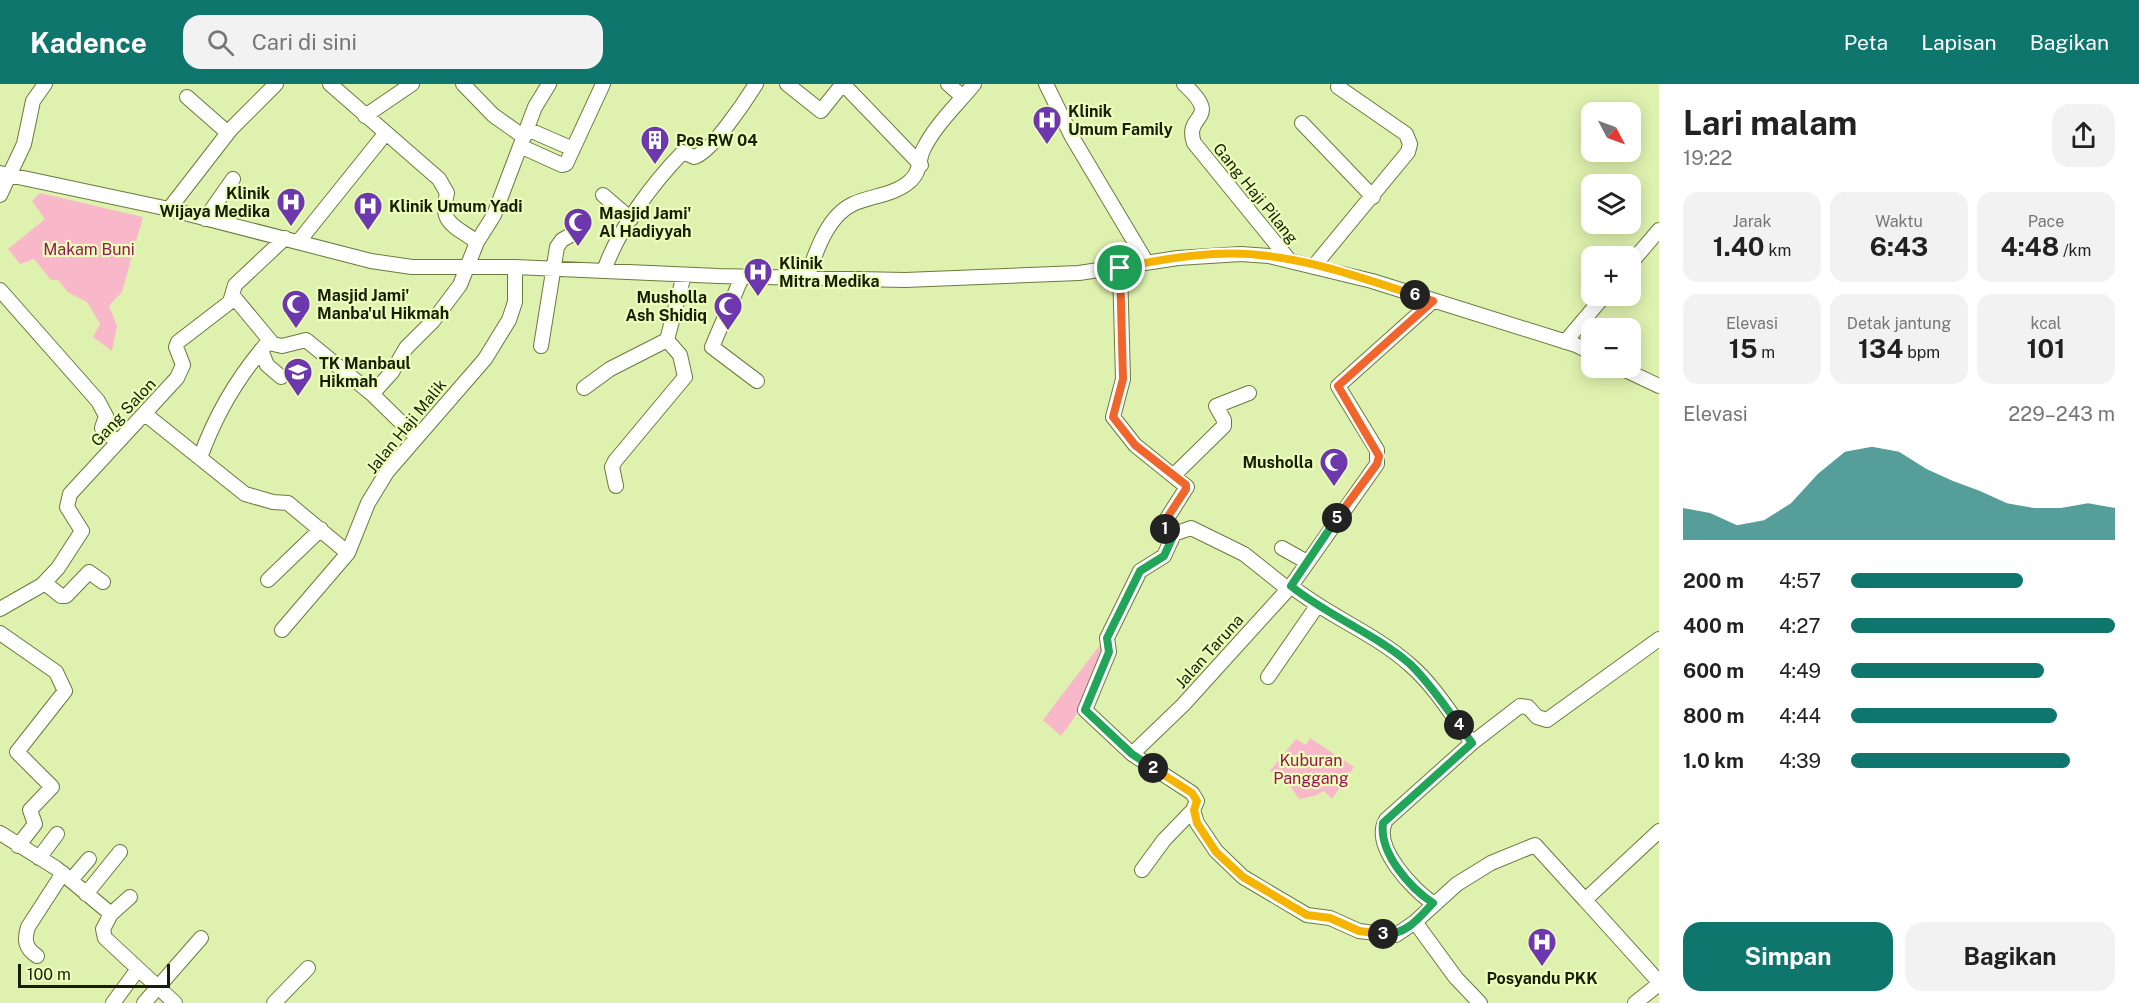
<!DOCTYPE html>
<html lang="id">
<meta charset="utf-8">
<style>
body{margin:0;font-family:"Public Sans",sans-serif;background:#f2f2f2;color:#222;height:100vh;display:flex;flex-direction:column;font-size:22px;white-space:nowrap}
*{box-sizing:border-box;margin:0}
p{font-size:20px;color:#767676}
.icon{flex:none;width:33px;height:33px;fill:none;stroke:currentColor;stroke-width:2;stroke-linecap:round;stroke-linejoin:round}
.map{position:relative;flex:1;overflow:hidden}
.details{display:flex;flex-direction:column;background:#fff;width:480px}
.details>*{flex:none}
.needle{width:39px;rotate:131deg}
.controls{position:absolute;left:1581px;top:18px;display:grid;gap:12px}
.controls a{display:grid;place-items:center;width:60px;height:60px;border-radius:12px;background:#fff;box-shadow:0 3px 15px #0003;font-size:30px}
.scale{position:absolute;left:18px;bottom:15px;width:152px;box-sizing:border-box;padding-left:6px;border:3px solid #181e04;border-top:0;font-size:16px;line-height:21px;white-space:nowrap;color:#181e04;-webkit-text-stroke:4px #ecfebb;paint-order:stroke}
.pin{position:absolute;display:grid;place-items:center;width:51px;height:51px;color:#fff;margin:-26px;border:3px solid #fff;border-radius:50%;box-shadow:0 2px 6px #0007}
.km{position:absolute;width:30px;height:30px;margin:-15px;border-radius:50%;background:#222;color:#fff;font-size:16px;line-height:30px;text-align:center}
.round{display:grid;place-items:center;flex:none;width:63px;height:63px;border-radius:18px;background:#f2f2f2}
.head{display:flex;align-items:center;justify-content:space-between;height:102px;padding:0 24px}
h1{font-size:33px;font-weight:700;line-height:45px}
.metrics{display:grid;grid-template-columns:repeat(3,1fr);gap:9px;height:102px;padding:6px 24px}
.metrics div{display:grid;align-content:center;border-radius:15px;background:#f2f2f2;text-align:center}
.metrics b{font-size:26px;font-weight:700}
.metrics small{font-size:16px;font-weight:400}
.metrics p{font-size:16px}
.chart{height:168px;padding:12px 24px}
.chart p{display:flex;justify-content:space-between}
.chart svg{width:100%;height:108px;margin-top:6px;fill:#0f766e;opacity:.7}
.action{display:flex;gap:12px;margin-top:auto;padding:12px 24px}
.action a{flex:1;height:69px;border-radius:18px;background:#0f766e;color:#fff;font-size:24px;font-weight:700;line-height:69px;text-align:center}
.action a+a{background:#f2f2f2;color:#222}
ul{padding:0 24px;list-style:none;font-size:20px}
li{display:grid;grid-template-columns:96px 72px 1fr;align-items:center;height:45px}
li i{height:15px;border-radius:8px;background:#0f766e}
header{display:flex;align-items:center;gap:36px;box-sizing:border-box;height:84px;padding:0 30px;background:#0f766e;color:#fff}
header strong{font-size:28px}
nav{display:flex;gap:33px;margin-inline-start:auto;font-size:21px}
.search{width:420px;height:54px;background:#f2f2f2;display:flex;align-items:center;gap:15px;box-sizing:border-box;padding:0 21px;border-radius:18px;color:#767676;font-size:22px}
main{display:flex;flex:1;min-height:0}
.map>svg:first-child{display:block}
.green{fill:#f8b8ca}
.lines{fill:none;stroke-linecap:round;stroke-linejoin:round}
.minor-casing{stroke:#6b7a3c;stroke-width:16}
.minor{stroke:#fff;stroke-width:14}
.split-1-casing{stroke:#fff;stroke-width:12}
.split-2-casing{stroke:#fff;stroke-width:12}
.split-3-casing{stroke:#fff;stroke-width:12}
.split-4-casing{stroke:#fff;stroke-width:12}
.split-5-casing{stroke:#fff;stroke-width:12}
.split-6-casing{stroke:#fff;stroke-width:12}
.split-7-casing{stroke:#fff;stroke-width:12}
.split-1{stroke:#f0652b;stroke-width:8}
.split-2{stroke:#22a559;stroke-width:8}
.split-3{stroke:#f5b400;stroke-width:8}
.split-4{stroke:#22a559;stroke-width:8}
.split-5{stroke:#22a559;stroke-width:8}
.split-6{stroke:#f0652b;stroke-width:8}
.split-7{stroke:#f5b400;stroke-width:8}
.labels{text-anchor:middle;stroke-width:4.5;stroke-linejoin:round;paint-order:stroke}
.poi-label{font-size:16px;font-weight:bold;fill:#181e04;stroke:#ecfebb;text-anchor:start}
.street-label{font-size:16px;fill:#181e04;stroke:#ecfebb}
.park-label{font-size:16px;fill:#9c1552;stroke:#ecfebb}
</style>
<header>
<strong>Kadence</strong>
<div class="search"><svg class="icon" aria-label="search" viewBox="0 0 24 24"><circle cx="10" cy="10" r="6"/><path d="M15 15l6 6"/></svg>Cari di sini</div>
<nav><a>Peta</a><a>Lapisan</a><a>Bagikan</a></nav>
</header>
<main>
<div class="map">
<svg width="1659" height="919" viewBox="0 0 1659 919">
<rect width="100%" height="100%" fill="#dff1ae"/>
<path class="green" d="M 40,109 L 143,133 L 122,208 L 109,222 L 117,242 L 112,267 L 93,253 L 100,240 L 87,218 L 69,209 L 58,196 L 51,196 L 34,175 L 20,180 L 8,165 L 45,135 L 32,117 Z
M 1103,557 C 1109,587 1079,628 1061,652 L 1043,636 Z
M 1310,654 L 1354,683 L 1332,715 L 1324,707 L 1314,712 L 1299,715 L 1291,703 L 1270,687 L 1296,655 L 1306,661 Z"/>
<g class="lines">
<g class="minor-casing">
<path id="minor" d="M 330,0 L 439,95 L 447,109 C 439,140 454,141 477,158
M 463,0 L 493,31 L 524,53
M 787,0 L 821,27 L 841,2 L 846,3 L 921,81
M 948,0 L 963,13
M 1046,0 L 1072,53 L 1147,179
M 1184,0 C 1224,37 1183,29 1194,59 L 1290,177
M 187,13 L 228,49
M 365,32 L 412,0
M 1302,39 L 1373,113
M 527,45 L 573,65
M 520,62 L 562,81 L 566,80 L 603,0
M 0,89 L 169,125 L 371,177 L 412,183 L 515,183 L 718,192 L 905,196 L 1079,189 L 1178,174 L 1241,170 L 1269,172 L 1372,197 L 1576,261 L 1592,269
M 0,111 L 24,60 L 33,17 L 45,0
M 603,111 L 631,135
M 169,125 L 231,45 L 276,0
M 205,135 L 233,95
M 299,157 L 385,50
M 1630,180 L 1659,146
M 1314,182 L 1408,68 L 1410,60 L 1406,50 L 1338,3
M 1120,184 L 1123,295 L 1113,333 L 1135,361 L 1187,403 L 1164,439 L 1165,445 L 1174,450 L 1164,472 L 1140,487 L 1107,554 L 1109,568 L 1085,626 L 1132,670
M 604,187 C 618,145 653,99 683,68 L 694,73 C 711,69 746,16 756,0
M 742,193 L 712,263 L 757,297
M 807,193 C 816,168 827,132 853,120 C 870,112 894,111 909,98 C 921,88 918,77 923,66 C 935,41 957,21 974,0
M 0,206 L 98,317 L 106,332 L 102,344 L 117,358
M 233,212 L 273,260 L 282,262 L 306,256 L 372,310 L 415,352
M 1433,217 L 1338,302 L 1377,366 L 1377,380 L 1291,502 L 1183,621 L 1132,670 L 1192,709 L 1197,717 L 1193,726 L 1197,739 L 1216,767 L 1243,793 L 1307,831 L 1330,834 L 1359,847 L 1384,850 L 1396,851 L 1415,838 L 1457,800 L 1491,779 L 1535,761 L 1585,816 L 1659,747
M 667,256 L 684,191
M 1565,258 L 1604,212
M 541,262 L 557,163 L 562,156 L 578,147
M 261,266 L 267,281 L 281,293
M 1621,284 L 1659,302
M 584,304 L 610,285 L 667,256
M 372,310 L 392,288 L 406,264 L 433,237 L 460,201 L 477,158 L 494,131 L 535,23 L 549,0
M 145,330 L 245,410 L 273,418 L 288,419 L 348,469
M 200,374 C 215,332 239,291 269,257
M 1174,391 L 1224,342 L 1224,336 L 1216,322 L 1249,309
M 616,402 L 612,383 L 615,377 L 685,293 L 680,271 L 667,256
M 1174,450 L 1191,444 L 1244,470 L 1288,505
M 1282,464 L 1307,478
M 268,496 L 321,445
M 45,499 L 61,512 L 66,512 L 89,488 L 103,498
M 1291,502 C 1328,532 1374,549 1409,580 C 1434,601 1453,633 1472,659
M 0,525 L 42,501 L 58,484 L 82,447 L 67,423 L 70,410 L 177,294 L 183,281 L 176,263 L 178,258 L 230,218 L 235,201 L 285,154
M 282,546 L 348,469 L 368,419 L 387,388 L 485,275 L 509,236 L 515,218 L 515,183
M 0,549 L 56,588 L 65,607 L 17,668 L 52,703 L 30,726 L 35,740 L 18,762
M 1268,593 L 1317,522
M 0,749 L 56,784 L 111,830 L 103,845 L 105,854 L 175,919
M 39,774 L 57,750
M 1142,786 L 1164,756 L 1193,726
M 71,796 L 89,775
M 86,810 L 120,768
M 1585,816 L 1659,898
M 1433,819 C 1413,806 1371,762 1386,736 L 1472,659 L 1520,622 L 1528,623 L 1537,633 L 1547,636 L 1659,555
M 111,830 L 130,813
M 1415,838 L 1456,894 L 1480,919
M 37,872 C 25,864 24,856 28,843 L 63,789
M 113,919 L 138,885
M 144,919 L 201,854
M 274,919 L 308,884
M 1635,919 L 1659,900"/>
</g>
<use href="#minor" class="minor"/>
</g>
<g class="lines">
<g class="split-1-casing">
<path id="split-1" d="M 1120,184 L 1123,295 L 1113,333 L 1135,361 L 1186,401 L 1186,405 L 1165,437 L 1165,445"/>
</g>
<g class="split-2-casing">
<path id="split-2" d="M 1153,684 L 1132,670 L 1085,626 L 1109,568 L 1107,554 L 1140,487 L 1164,472 L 1174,450 L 1165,445"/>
</g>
<g class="split-3-casing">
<path id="split-3" d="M 1153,684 L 1192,709 L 1197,717 L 1194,726 L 1197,739 L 1216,768 L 1243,793 L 1307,831 L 1330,834 L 1359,847 L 1383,850"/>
</g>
<g class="split-4-casing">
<path id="split-4" d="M 1383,850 C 1406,851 1418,835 1433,819 C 1410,804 1379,769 1383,739 L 1472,659 L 1459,641"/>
</g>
<g class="split-5-casing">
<path id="split-5" d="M 1337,434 L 1291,502 C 1328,532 1374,549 1410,580 C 1428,597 1444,621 1459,641"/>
</g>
<g class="split-6-casing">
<path id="split-6" d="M 1337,434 L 1377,380 L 1379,372 L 1338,302 L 1433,217 L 1415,211"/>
</g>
<g class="split-7-casing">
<path id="split-7" d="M 1120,184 C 1167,174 1220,165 1268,172 C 1318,178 1368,196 1415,211"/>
</g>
<use href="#split-1" class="split-1"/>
<use href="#split-2" class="split-2"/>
<use href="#split-3" class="split-3"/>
<use href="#split-4" class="split-4"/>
<use href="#split-5" class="split-5"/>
<use href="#split-6" class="split-6"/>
<use href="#split-7" class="split-7"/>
</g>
<defs>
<g id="hospital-pin" transform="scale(1.5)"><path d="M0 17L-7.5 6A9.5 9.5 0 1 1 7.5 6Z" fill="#6d37ad" stroke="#ecfebb"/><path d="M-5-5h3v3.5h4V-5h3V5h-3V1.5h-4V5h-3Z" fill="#fff"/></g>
<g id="building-pin" transform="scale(1.5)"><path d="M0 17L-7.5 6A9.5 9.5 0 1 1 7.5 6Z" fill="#6d37ad" stroke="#ecfebb"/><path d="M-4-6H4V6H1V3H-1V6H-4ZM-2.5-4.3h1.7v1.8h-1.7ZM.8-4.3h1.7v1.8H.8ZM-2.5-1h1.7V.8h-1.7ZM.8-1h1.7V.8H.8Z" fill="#fff"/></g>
<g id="mosque-pin" transform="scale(1.5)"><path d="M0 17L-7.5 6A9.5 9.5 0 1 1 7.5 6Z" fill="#6d37ad" stroke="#ecfebb"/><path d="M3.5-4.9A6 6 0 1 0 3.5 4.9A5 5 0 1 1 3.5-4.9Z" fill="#fff"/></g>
<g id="school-pin" transform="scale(1.5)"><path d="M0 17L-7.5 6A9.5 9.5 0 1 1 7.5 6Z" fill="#6d37ad" stroke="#ecfebb"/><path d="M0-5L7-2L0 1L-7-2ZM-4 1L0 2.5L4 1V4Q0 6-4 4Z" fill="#fff"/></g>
</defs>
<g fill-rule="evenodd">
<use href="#hospital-pin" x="1047" y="36"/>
<use href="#building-pin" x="655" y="56"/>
<use href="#hospital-pin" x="291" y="118"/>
<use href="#hospital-pin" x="368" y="122"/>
<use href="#mosque-pin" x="578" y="138"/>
<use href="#hospital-pin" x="758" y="188"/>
<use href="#mosque-pin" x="296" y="220"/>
<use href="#mosque-pin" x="728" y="222"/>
<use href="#school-pin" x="298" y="288"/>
<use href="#mosque-pin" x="1334" y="378"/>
<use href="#hospital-pin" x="1542" y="858"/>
</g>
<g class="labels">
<g class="poi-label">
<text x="1068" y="33">Klinik<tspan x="1068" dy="18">Umum Family</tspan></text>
<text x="676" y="62">Pos RW 04</text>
<text x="270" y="115" text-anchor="end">Klinik<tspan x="270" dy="18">Wijaya Medika</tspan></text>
<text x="389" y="128">Klinik Umum Yadi</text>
<text x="599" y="135">Masjid Jami'<tspan x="599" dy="18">Al Hadiyyah</tspan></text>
<text x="779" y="185">Klinik<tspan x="779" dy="18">Mitra Medika</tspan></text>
<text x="317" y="217">Masjid Jami'<tspan x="317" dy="18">Manba'ul Hikmah</tspan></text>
<text x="707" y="219" text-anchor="end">Musholla<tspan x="707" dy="18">Ash Shidiq</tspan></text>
<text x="319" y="285">TK Manbaul<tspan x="319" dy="18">Hikmah</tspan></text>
<text x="1313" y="384" text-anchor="end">Musholla</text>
<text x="1542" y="900" text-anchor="middle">Posyandu PKK</text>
</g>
<g class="street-label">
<text transform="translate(1256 109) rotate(51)" y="6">Gang Haji Pilang</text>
<text transform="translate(123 328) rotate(-47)" y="6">Gang Salon</text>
<text transform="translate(406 342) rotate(-51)" y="6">Jalan Haji Malik</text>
<text transform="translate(1209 567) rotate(-48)" y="6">Jalan Taruna</text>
</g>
<g class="park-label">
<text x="89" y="171">Makam Buni</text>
<text x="1311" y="682">Kuburan<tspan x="1311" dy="18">Panggang</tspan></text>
</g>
</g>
</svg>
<div class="controls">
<a><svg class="needle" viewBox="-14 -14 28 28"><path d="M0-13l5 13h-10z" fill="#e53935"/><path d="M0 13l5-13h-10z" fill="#767676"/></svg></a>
<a><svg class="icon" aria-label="layers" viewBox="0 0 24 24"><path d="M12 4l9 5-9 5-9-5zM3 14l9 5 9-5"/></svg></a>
<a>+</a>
<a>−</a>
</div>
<div class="scale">100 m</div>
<div class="pin" style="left:1120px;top:184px;background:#1e9e55"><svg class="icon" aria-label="arrive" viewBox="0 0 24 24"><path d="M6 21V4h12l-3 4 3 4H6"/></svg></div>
<b class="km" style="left:1165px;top:445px">1</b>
<b class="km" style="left:1153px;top:684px">2</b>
<b class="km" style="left:1383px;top:850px">3</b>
<b class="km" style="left:1459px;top:641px">4</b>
<b class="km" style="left:1337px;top:434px">5</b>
<b class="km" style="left:1415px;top:211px">6</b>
</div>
<section class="details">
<div class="head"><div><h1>Lari malam</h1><p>19:22</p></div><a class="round"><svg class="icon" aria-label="share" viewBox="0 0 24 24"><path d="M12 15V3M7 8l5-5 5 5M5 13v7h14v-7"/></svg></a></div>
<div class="metrics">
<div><p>Jarak</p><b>1.40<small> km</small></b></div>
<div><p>Waktu</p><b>6:43</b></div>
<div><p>Pace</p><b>4:48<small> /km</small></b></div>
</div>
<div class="metrics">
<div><p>Elevasi</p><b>15<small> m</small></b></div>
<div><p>Detak jantung</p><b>134<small> bpm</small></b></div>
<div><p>kcal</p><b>101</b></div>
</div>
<div class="chart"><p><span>Elevasi</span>229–243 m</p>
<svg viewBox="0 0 160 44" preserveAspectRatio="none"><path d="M0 44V31L10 33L20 38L30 36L40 29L50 17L60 8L70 6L80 8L90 15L100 20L110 24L120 29L130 31L140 31L150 29L160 31V44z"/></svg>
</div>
<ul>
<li><b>200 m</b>4:57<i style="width:65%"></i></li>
<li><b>400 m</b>4:27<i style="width:100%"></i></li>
<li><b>600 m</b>4:49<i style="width:73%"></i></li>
<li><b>800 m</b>4:44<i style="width:78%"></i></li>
<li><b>1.0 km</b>4:39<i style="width:83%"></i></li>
</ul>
<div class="action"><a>Simpan</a><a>Bagikan</a></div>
</section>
</main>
